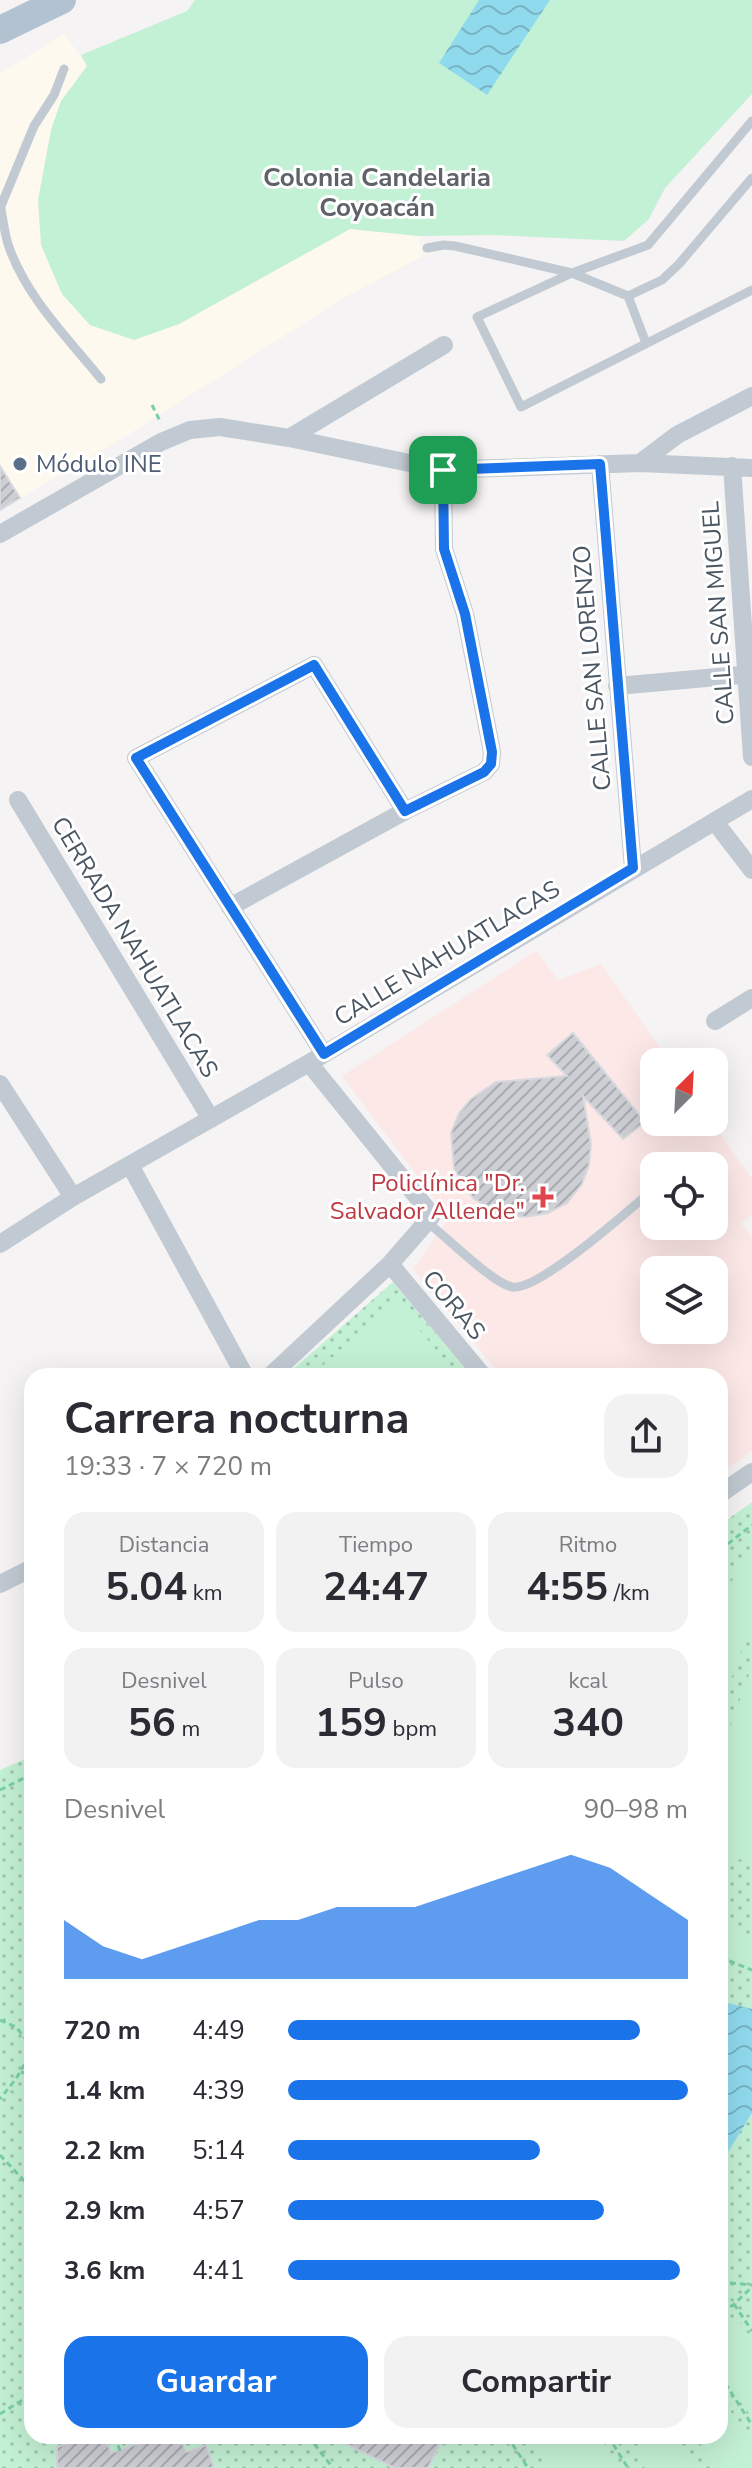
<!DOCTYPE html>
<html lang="es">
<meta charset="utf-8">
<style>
body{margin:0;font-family:"Nunito Sans",sans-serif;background:#f2f2f3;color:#2b2b33;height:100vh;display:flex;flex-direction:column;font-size:30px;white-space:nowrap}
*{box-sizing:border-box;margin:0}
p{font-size:26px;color:#7c7c81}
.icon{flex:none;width:44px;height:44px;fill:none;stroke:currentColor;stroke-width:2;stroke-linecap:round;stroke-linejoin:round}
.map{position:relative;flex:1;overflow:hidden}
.side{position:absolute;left:24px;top:1368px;width:704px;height:1076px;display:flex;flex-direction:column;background:#fff;border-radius:24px;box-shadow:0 8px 32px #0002}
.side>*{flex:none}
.needle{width:52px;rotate:24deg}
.fabs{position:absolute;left:640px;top:1048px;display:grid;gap:16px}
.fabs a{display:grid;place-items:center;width:88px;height:88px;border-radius:16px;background:#fff;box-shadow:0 8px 32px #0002;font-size:40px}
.pin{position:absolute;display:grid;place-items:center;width:68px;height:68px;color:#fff;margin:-34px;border-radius:16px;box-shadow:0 4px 12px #0006}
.round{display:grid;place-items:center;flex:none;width:84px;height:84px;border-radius:24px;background:#f2f2f3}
.headline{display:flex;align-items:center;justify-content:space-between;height:136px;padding:0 40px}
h1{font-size:44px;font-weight:700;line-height:60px}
.stats{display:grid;grid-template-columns:repeat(3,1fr);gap:12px;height:136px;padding:8px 40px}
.stats div{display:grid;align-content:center;border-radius:20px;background:#f2f2f3;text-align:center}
.stats b{font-size:40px;font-weight:700}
.stats small{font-size:22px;font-weight:400}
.stats p{font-size:22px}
.chart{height:224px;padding:16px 40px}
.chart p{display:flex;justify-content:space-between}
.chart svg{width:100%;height:144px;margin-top:8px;fill:#1a73e8;opacity:.7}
.button{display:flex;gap:16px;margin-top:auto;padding:16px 40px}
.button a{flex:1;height:92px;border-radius:24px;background:#1a73e8;color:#fff;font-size:32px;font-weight:700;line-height:92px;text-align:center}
.button a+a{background:#f2f2f3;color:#2b2b33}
ul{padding:0 40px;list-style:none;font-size:26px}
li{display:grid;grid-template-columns:128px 96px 1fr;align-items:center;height:60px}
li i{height:20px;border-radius:10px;background:#1a73e8}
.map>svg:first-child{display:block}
.commercial{fill:#fdf9ef}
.medical{fill:#fce8e6;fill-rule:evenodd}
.park{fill:url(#park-dots)}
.pitch{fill:#c3f1d5}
.water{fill:url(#water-waves)}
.building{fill:url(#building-hatch);stroke:#d7d9de;stroke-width:2}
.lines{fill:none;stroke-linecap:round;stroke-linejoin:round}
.path{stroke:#7ad0a6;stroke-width:3;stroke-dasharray:6 4;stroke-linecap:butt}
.lane{stroke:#c1cad2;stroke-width:9}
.street{stroke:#c1cad2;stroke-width:18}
.primary{stroke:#b3c2d1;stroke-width:28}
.route-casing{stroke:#fff;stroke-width:16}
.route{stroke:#1a73e8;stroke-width:10}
.service-dot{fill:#5c6f8a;stroke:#fff;stroke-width:3}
.health-dot{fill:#e0444e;stroke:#fff;stroke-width:3}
.labels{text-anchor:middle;stroke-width:6;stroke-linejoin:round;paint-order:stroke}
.service-label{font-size:24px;fill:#4e5e75;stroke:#fff;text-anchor:start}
.street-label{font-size:24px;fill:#4a5661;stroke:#fff}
.health-label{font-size:24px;fill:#be3a42;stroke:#fff;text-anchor:end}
.neighbourhood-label{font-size:26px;font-weight:bold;fill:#5f6368;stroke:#fff}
</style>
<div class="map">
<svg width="752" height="2468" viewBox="0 0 752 2468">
<defs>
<pattern id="park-dots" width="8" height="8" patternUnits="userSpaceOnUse" patternTransform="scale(2)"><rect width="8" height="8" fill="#c3f1d5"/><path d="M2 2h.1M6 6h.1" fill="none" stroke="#a0c6b0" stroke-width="1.8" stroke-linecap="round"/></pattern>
<pattern id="water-waves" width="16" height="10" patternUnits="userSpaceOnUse" patternTransform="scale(2)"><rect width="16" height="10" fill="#90daee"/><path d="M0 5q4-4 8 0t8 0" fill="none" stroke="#78b4c4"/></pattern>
<pattern id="building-hatch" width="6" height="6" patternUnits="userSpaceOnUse" patternTransform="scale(2)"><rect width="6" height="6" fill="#cdcfd5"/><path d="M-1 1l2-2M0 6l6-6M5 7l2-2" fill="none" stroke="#a8abb0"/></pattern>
</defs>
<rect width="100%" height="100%" fill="#f5f3f3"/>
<path class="commercial" d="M 64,33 L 87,66 L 78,76 L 38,200 L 41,245 L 62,294 L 90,325 L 134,340 L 179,324 L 350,229 L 419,236 L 423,256 L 347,296 L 126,436 L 0,510 L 0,74 Z"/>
<path class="medical" d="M 536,951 L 558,980 L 601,964 L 670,1062 L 654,1062 L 654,1122 L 712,1122 L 752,1179 L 752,1215 L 741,1223 L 752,1237 L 752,1450 L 720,1475 L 720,1376 L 502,1376 L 413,1269 L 449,1218 L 342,1076 ZM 654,1166 L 714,1166 L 714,1226 L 654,1226 ZM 654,1270 L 714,1270 L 714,1330 L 654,1330 Z"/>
<path class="park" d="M 393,1282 L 471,1376 L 285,1376 Z
M 752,1502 L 752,2468 L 0,2468 L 0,1770 L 32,1756 L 32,2436 L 720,2436 L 720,1525 Z"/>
<path class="pitch" d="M 195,0 L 752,0 L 752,94 L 665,188 L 649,219 L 624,241 L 493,235 L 419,236 L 350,229 L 179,324 L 134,340 L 90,325 L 62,294 L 41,245 L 38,200 L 51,130 L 61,101 L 87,66 L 81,55 L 187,11 Z
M 397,1303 L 458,1376 L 310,1376 Z
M 752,1550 L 752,1622 L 720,1709 C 720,1655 712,1593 752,1550 Z
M 752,1666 L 752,1864 L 720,1852 L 720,1756 Z
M 720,1921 L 752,1941 L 752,1968 L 720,1955 Z
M 739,2320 L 752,2340 L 752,2418 L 720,2368 L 720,2332 Z
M 723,2399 L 752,2445 L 752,2468 L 716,2468 L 696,2436 L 720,2436 L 720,2401 Z
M 527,2436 L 599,2436 L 619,2468 L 547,2468 Z
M 663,2436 L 675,2436 L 696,2468 L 645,2468 L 636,2453 Z"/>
<path class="water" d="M 479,0 L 550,0 L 487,95 L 439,63 Z
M 720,2001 L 752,2009 L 752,2113 L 720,2165 Z"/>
<path class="building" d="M 0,466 L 20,498 L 0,510 Z
M 573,1033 L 645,1122 L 623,1139 L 583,1096 L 591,1144 L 589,1165 L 582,1184 L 567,1203 L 548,1213 L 525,1217 L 497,1213 L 473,1198 L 454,1169 L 451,1133 L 459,1113 L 471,1099 L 496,1082 L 567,1076 L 547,1055 Z
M 88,2436 L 105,2436 L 111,2453 L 160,2436 L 180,2436 L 186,2452 L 206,2445 L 214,2468 L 57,2468 L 57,2447 Z
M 330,2436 L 444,2436 L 428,2468 L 395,2468 Z"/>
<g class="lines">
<path class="path" d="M 152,405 L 161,423
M 720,1550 L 752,1525
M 0,1790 L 32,1774
M 720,1957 L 752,1970
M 0,2020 L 16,2027 L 29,2043 C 29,2066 13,2082 0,2099
M 21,2072 L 32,2075
M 0,2155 L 32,2189
M 720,2282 L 752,2285
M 734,2304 L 752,2331
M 720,2306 L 732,2306 L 752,2287
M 720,2375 L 752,2425
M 0,2414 L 32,2394
M 115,2436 L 120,2451
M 308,2436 L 333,2468
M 507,2436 L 528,2468
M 608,2436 L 628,2468"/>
<path class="lane" d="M 752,121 L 648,245 L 572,273 L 477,317 L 521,407 L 752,290
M 0,204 C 3,218 4,233 9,247 C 27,298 67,337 101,379
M 1,206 L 34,126 L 54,95 L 64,69
M 427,248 L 444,245 L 455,246 L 572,273 L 628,296 L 646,343
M 628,296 L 662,280 L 679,264 L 752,178
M 428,1223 C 448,1238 491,1282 512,1287 C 538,1292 631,1208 654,1189"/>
<path class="street" d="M 289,438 L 444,345
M 640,463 L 677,435 L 752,396
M 600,464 L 633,868
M 732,466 L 752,757
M 0,534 L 161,442 L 190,430 L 220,427 L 289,438 L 443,470 L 640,463 L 752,468
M 617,686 L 752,674
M 18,800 L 211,1119
M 715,822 L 752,870
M 230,907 L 405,811 L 484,772 L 491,764 L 492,752 L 465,614 L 444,549 L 443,470
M 715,1021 L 752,998
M 324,1054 L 136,758 L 314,665 L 405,811
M 0,1084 L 73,1197
M 130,1165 L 245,1376
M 0,1244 L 73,1197 L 309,1063 L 752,799
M 390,1264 L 483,1376
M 270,1376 L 390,1264 L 431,1217 L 427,1209 L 309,1063
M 720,1494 L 752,1472
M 0,1584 L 32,1568"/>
<path class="primary" d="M 0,30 L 62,0"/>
</g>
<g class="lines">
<g class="route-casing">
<path id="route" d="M 600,464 L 633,868 L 324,1054 L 136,758 L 314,665 L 405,811 L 484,772 L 491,764 L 492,752 L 465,614 L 444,549 L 443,470 Z"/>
</g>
<use href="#route" class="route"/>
</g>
<circle class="service-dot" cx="20" cy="464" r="8"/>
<path class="health-dot" d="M539 1185h8v8h8v8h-8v8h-8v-8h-8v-8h8z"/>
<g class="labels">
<g class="service-label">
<text x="36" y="472">Módulo INE</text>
</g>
<g class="street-label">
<text transform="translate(718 613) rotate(-94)" y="8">CALLE SAN MIGUEL</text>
<text transform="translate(592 668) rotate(-95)" y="8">CALLE SAN LORENZO</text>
<text transform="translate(135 947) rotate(59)" y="8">CERRADA NAHUATLACAS</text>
<text transform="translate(447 953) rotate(-31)" y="8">CALLE NAHUATLACAS</text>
<text transform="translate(454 1305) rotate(50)" y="8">CORAS</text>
</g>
<g class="health-label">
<text x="525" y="1191">Policlínica "Dr.<tspan x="525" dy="28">Salvador Allende"</tspan></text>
</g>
<g class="neighbourhood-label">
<text x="377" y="186">Colonia Candelaria<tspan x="377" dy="30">Coyoacán</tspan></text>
</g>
</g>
</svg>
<div class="fabs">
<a><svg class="needle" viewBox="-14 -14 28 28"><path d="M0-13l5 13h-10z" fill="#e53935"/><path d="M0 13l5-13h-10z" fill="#7c7c81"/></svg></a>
<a><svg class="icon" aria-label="locate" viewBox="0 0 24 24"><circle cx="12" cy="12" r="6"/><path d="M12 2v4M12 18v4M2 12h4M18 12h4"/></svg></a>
<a><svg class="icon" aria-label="layers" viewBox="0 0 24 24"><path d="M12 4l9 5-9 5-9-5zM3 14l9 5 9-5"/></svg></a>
</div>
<div class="pin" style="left:443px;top:470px;background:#1e9e55"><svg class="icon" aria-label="arrive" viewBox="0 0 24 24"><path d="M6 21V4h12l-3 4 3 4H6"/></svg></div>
<section class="side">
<div class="headline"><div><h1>Carrera nocturna</h1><p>19:33 · 7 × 720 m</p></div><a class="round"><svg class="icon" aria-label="share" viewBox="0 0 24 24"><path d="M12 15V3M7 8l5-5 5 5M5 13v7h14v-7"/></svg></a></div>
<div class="stats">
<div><p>Distancia</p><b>5.04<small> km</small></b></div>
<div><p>Tiempo</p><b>24:47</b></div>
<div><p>Ritmo</p><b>4:55<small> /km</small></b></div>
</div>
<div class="stats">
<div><p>Desnivel</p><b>56<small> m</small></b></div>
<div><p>Pulso</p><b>159<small> bpm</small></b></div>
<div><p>kcal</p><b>340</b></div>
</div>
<div class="chart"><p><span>Desnivel</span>90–98 m</p>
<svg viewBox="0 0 160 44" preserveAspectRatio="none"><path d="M0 44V26L10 34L20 38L30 34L40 30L50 26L60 26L70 22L80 22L90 22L100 18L110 14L120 10L130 6L140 10L150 18L160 26V44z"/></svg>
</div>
<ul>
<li><b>720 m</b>4:49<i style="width:88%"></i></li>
<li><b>1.4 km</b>4:39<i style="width:100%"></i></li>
<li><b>2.2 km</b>5:14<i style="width:63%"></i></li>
<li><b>2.9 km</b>4:57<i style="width:79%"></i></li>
<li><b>3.6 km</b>4:41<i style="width:98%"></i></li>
</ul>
<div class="button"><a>Guardar</a><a>Compartir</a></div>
</section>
</div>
